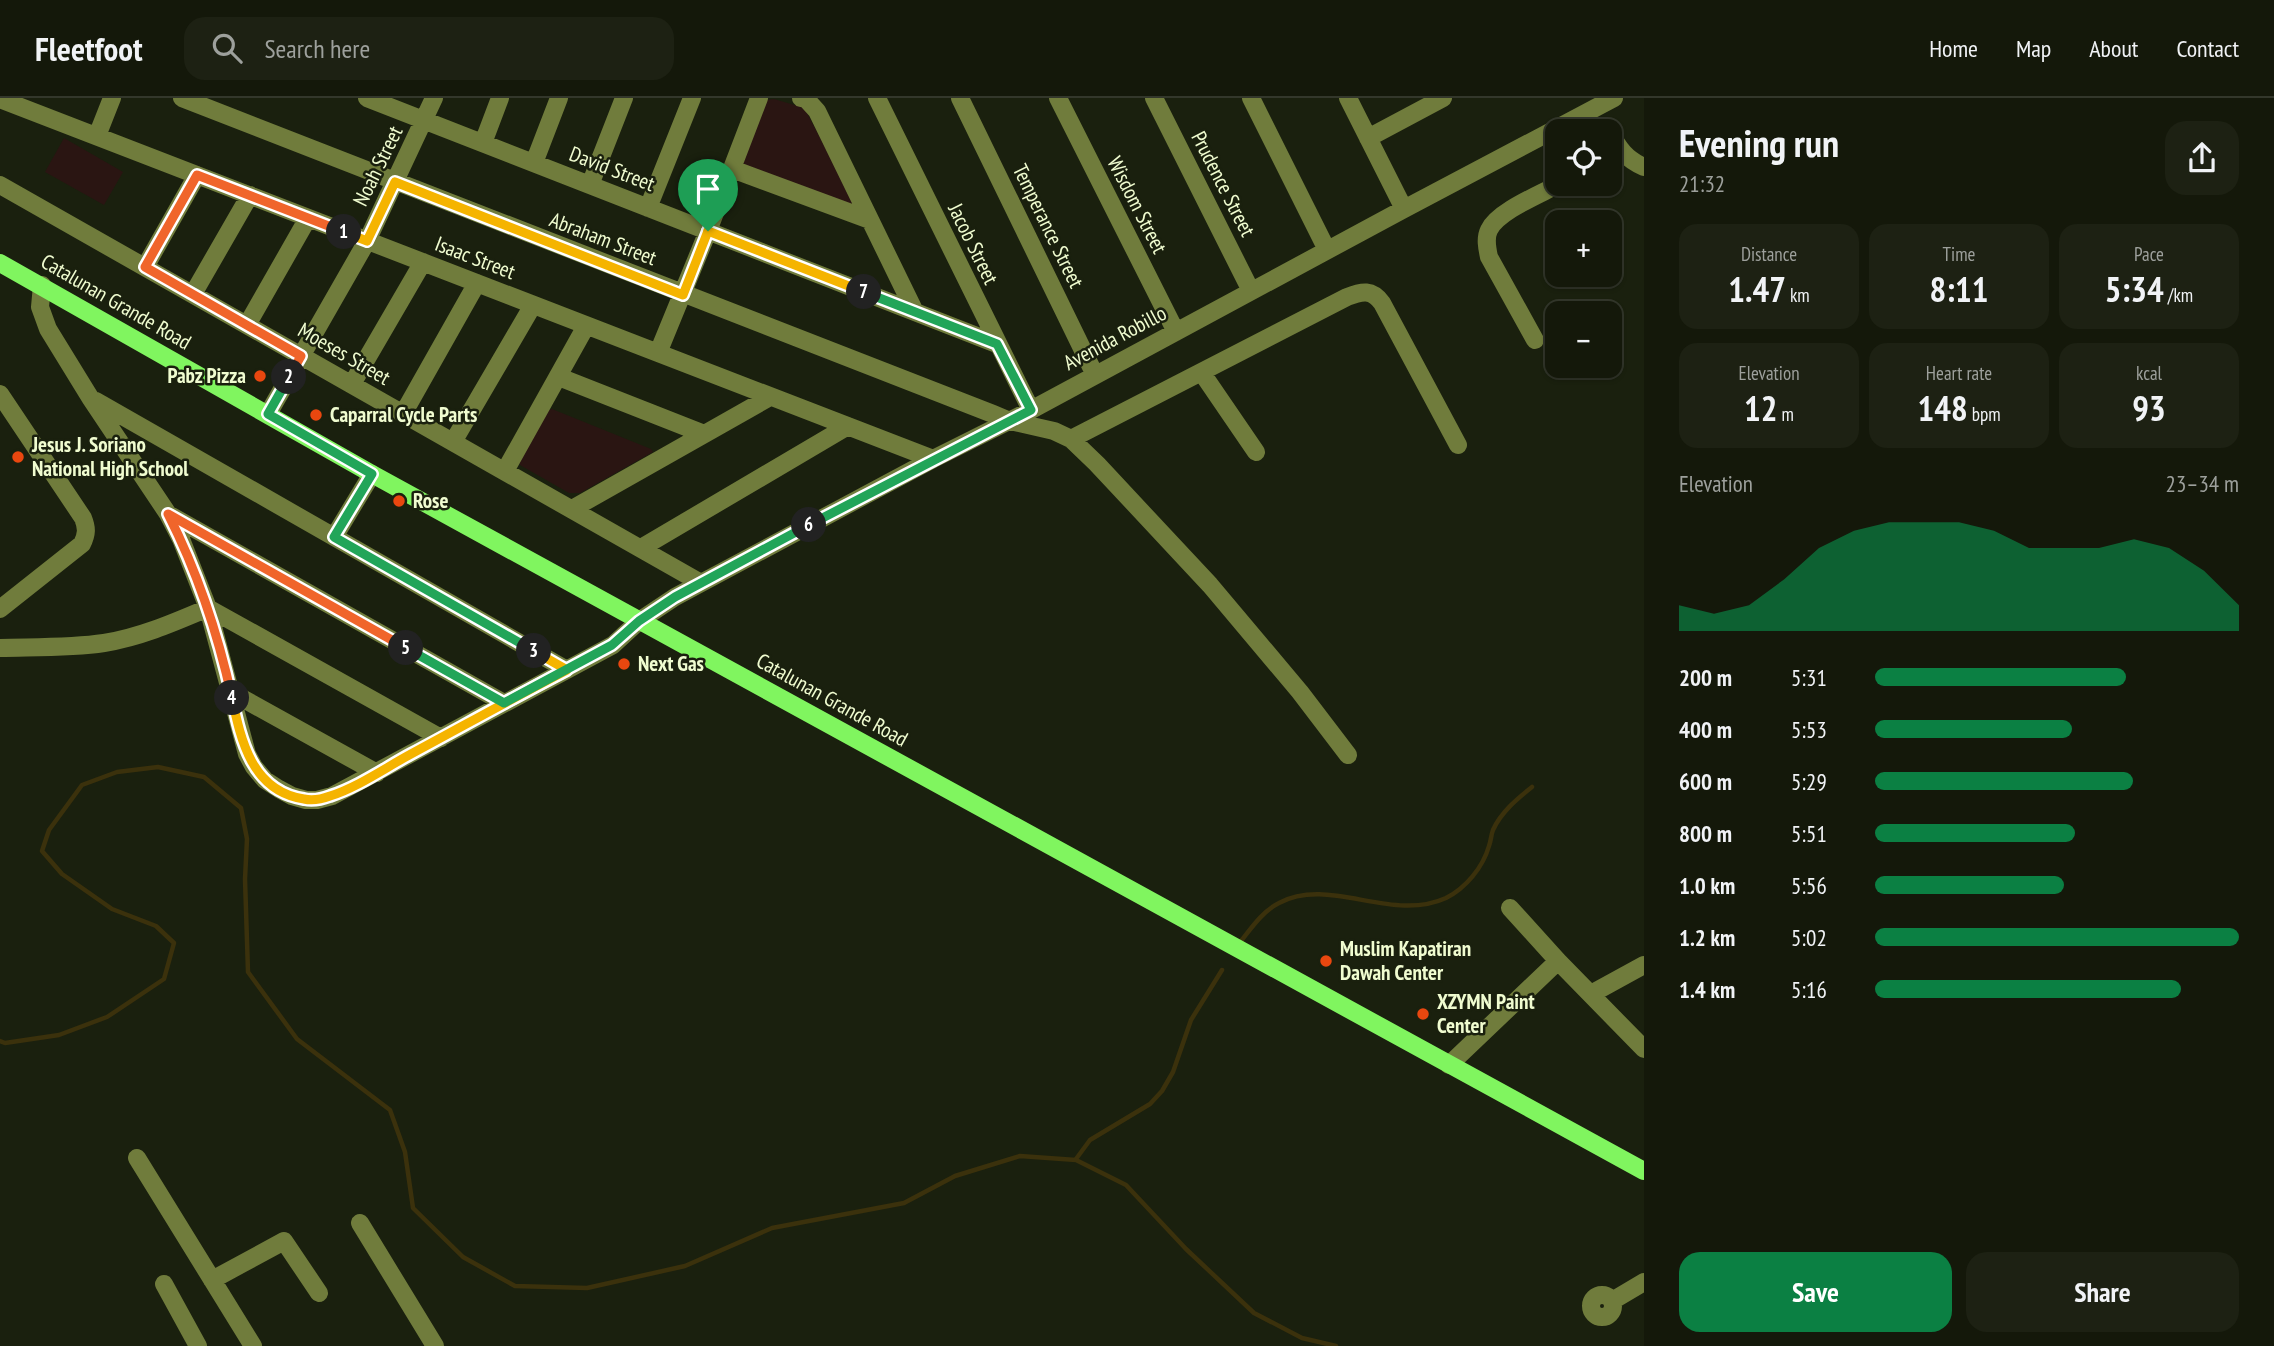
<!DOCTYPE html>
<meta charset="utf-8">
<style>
body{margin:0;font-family:"PT Sans Narrow",sans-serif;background:#1d2113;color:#f1f3f6;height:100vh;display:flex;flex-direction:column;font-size:26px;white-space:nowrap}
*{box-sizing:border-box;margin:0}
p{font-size:23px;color:#9da09c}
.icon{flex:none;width:38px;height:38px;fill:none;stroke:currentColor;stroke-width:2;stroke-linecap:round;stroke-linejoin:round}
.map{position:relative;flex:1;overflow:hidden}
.drawer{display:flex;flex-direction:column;background:#14180a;width:630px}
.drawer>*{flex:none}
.buttons{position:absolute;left:1545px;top:21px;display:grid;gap:14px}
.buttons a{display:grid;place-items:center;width:77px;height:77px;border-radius:14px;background:#14180a;box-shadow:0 2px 5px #0004,0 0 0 2px #33372b;font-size:35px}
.pin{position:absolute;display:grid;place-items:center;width:60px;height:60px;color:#fff;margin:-72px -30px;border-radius:50% 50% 50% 0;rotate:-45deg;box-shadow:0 0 7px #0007}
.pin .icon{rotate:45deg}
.km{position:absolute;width:35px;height:35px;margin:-18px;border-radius:50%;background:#222;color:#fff;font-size:19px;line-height:35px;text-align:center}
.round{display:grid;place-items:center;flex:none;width:74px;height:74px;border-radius:21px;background:#1d2113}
.summary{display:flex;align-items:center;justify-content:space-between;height:119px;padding:0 35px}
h1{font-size:38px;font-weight:800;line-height:52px}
.metrics{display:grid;grid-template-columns:repeat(3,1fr);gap:10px;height:119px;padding:7px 35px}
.metrics div{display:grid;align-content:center;border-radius:18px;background:#1d2113;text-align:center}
.metrics b{font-size:35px;font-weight:800}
.metrics small{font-size:19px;font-weight:400}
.metrics p{font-size:19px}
.chart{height:196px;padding:14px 35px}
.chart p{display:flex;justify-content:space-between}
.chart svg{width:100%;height:126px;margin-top:7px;fill:#0b8043;opacity:.7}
.primary-button{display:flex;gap:14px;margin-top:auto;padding:14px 35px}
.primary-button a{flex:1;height:80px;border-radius:21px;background:#0b8043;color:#fff;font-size:28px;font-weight:800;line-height:80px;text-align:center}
.primary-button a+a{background:#1d2113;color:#f1f3f6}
ul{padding:0 35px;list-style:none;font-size:23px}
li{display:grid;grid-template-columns:112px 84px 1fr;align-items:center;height:52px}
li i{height:18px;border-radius:9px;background:#0b8043}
header{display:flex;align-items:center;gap:42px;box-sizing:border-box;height:98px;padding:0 35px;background:#14180a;border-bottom:2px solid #33372b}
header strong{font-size:33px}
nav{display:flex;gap:38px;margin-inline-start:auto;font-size:24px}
.search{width:490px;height:63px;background:#1d2113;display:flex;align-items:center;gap:18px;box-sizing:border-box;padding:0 24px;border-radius:21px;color:#9da09c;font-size:26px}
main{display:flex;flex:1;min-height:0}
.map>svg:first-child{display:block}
.green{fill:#2a1512}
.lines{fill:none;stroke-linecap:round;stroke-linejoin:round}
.stream{stroke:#3b310c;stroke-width:4.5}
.minor{stroke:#707c3c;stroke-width:18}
.major{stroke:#80f55f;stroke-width:18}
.split-1-casing{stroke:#fff;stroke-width:14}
.split-2-casing{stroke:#fff;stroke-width:14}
.split-3-casing{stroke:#fff;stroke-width:14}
.split-4-casing{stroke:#fff;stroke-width:14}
.split-5-casing{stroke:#fff;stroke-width:14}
.split-6-casing{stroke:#fff;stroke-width:14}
.split-7-casing{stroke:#fff;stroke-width:14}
.split-8-casing{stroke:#fff;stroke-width:14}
.split-1{stroke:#f5b400;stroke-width:9}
.split-2{stroke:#f0652b;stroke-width:9}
.split-3{stroke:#22a559;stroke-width:9}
.split-4{stroke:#f5b400;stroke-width:9}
.split-5{stroke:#f0652b;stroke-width:9}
.split-6{stroke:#22a559;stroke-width:9}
.split-7{stroke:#22a559;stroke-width:9}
.split-8{stroke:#f5b400;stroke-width:9}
.poi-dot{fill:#e9470f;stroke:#1a200e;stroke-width:2.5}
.labels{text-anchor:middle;stroke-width:5;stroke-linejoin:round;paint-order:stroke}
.street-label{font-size:21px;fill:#f0fcd0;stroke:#1a200e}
.poi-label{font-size:21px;font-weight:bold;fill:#f0fcd0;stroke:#1a200e;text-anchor:start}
</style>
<header>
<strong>Fleetfoot</strong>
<div class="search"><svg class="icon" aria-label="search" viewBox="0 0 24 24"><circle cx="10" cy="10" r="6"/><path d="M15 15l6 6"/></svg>Search here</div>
<nav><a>Home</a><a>Map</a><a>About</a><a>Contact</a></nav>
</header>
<main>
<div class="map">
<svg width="1644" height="1248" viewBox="0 0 1644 1248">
<rect width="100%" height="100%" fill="#1a200e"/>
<path class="green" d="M 774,1 L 801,9 L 806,13 L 854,104 L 853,108 L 745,68 L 743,65 L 766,2 Z
M 64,40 L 123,74 L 104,107 L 45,74 Z
M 552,311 L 651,351 L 653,354 L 580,395 L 569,395 L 520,367 L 519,363 L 549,312 Z"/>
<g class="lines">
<path class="stream" d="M 1241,843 C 1252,829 1263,813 1279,805 C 1330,778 1391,825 1446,800 C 1466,790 1483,769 1489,748 C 1491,743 1491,737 1493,732 C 1501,714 1518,700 1532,689
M 0,943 L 5,945 L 59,937 L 107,919 L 164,881 L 174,845 L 156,828 L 112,811 L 62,776 L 42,753 L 49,732 L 82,687 L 117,674 L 158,669 L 204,679 L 241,710 L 247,741 L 245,781 L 248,874 L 297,941 L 390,1012 L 405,1054 L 413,1110 L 463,1159 L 515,1188 L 587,1190 L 685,1168 L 772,1130 L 904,1105 L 955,1078 L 1020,1058 L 1076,1062 L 1126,1087 L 1186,1151 L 1254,1215 L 1302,1240 L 1336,1248
M 1076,1061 L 1090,1042 L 1150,1006 L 1162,993 L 1173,974 L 1191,922 L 1222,872"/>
<path class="minor" d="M 182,0 L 993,316 L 1010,323 L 1054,333 L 1071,341 L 1097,366 L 1210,487 L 1300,594 L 1348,657
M 367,0 L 997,246
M 801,0 L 806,1 L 817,13 L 915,214
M 877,0 L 1031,312
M 960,0 L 1095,277
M 1058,0 L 1176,234
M 1154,0 L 1251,193
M 1251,0 L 1327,152
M 1348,0 L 1404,111
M 0,1 L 933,361
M 1610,34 C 1619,51 1626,61 1644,69
M 97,38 L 112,0
M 1368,40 L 1443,0
M 483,45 L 500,0
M 534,65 L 559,0
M 732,71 L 870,122
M 0,87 L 701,485
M 590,87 L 624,0
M 648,110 L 692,0
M 145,169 L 197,77
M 42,187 L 40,209 L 48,231 L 91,301 L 168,416 L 181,441 L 208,510 L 247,656 L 254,669 L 265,682 L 279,691 L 292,698 L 306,702 L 317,702 L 332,698 L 613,547 L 639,523 L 675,499 L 933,361 L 1031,312 L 1404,111 L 1614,0
M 193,196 L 250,97
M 247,227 L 308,120
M 1535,242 L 1489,159 C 1487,150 1485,140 1489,132 C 1498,113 1541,96 1559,86
M 658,255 L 708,133 L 759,0
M 1202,275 L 1256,354
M 559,279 L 704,336
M 352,286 L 423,164
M 0,296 L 83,420 C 87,430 87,436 82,446 L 0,511
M 96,303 L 567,572
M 268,316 L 367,143 L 434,0
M 403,316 L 477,185
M 1071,341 L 1347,199 C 1362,193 1372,191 1382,205 L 1458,347
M 453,344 L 533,207
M 505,373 L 586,228
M 572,411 L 770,299
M 168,416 L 504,605
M 334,439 L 372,376
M 641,450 L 848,328
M 0,550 C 34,549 71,550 104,545 C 141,539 175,524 208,510 L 441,640
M 231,594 L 377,675
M 1510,810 L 1558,863 L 1644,951
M 1591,896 L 1644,867
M 1449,967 L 1558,863
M 137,1060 L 253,1248
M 360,1125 L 435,1248
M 212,1182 L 284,1143 L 319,1195
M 164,1186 L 198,1248
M1591 1208a11 11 0 1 1 22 0a11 11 0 1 1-22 0Z
M 1612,1203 L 1644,1184"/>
<path class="major" d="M 0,165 L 372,376 L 1644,1073"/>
</g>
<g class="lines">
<g class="split-1-casing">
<path id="split-1" d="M 344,134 L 367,143 L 395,84 L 683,197 L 708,133"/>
</g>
<g class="split-2-casing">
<path id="split-2" d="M 289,279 L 301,258 L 145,169 L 197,77 L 344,134"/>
</g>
<g class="split-3-casing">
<path id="split-3" d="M 289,279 L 268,316 L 372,376 L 334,439 L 534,553"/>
</g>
<g class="split-4-casing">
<path id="split-4" d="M 232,600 C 241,643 252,693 304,701 C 313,703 322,701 330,698 C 358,689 385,670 411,656 C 463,628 515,599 567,572 L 534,553"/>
</g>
<g class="split-5-casing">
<path id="split-5" d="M 232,600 C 218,536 198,475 168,416 L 406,550"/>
</g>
<g class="split-6-casing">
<path id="split-6" d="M 406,550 L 504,605 L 612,547 L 639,523 L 675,499 L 809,427"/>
</g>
<g class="split-7-casing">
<path id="split-7" d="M 809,427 L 1031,312 L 997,246 L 864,194"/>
</g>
<g class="split-8-casing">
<path id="split-8" d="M 708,133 L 864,194"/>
</g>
<use href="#split-1" class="split-1"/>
<use href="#split-2" class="split-2"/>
<use href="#split-3" class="split-3"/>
<use href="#split-4" class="split-4"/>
<use href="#split-5" class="split-5"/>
<use href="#split-6" class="split-6"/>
<use href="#split-7" class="split-7"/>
<use href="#split-8" class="split-8"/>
</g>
<g class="poi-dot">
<circle cx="260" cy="278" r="7"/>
<circle cx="316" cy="317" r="7"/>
<circle cx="18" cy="359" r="7"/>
<circle cx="399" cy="403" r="7"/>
<circle cx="624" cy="566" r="7"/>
<circle cx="1326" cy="863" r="7"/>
<circle cx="1423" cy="916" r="7"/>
</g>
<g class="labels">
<g class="street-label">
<text transform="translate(378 68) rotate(-64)" y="7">Noah Street</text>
<text transform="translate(612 71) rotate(21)" y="7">David Street</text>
<text transform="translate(1223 86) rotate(63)" y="7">Prudence Street</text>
<text transform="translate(1137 107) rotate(63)" y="7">Wisdom Street</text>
<text transform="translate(1048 128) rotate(64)" y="7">Temperance Street</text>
<text transform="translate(603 141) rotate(21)" y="7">Abraham Street</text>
<text transform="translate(973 146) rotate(64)" y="7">Jacob Street</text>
<text transform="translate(475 160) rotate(21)" y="7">Isaac Street</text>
<text transform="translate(116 204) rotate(30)" y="7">Catalunan Grande Road</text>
<text transform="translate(1115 240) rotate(-28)" y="7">Avenida Robillo</text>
<text transform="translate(344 256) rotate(30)" y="7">Moeses Street</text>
<text transform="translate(832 602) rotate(29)" y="7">Catalunan Grande Road</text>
</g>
<g class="poi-label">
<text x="246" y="285" text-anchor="end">Pabz Pizza</text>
<text x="330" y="324">Caparral Cycle Parts</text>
<text x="32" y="354">Jesus J. Soriano<tspan x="32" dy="24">National High School</tspan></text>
<text x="413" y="410">Rose</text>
<text x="638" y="573">Next Gas</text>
<text x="1340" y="858">Muslim Kapatiran<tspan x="1340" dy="24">Dawah Center</tspan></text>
<text x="1437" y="911">XZYMN Paint<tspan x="1437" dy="24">Center</tspan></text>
</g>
</g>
</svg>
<div class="buttons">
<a><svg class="icon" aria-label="locate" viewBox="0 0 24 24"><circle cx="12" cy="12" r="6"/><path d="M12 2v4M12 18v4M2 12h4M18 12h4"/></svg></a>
<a>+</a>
<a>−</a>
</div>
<div class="pin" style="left:708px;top:133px;background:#1e9e55"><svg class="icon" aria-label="arrive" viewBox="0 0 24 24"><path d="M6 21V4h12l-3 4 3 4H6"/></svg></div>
<b class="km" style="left:344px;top:134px">1</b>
<b class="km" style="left:289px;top:279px">2</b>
<b class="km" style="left:534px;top:553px">3</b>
<b class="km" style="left:232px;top:600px">4</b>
<b class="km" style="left:406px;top:550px">5</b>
<b class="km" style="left:809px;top:427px">6</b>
<b class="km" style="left:864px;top:194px">7</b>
</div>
<section class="drawer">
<div class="summary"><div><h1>Evening run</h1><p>21:32</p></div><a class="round"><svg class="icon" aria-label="share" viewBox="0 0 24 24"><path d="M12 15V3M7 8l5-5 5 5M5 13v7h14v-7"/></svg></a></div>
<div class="metrics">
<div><p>Distance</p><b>1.47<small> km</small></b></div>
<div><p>Time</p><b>8:11</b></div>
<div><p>Pace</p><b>5:34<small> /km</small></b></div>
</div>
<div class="metrics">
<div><p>Elevation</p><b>12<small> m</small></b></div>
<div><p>Heart rate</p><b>148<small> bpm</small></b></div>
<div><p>kcal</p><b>93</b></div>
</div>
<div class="chart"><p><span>Elevation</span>23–34 m</p>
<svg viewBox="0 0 160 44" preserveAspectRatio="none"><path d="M0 44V35L10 38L20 35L30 26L40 15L50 9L60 6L70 6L80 6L90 9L100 15L110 15L120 15L130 12L140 15L150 23L160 35V44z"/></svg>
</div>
<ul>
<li><b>200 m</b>5:31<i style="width:69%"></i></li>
<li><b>400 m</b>5:53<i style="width:54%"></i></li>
<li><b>600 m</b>5:29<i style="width:71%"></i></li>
<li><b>800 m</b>5:51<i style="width:55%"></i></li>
<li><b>1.0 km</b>5:56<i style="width:52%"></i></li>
<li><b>1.2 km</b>5:02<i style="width:100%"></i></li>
<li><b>1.4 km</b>5:16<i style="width:84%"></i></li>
</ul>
<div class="primary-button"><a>Save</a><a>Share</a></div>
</section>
</main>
